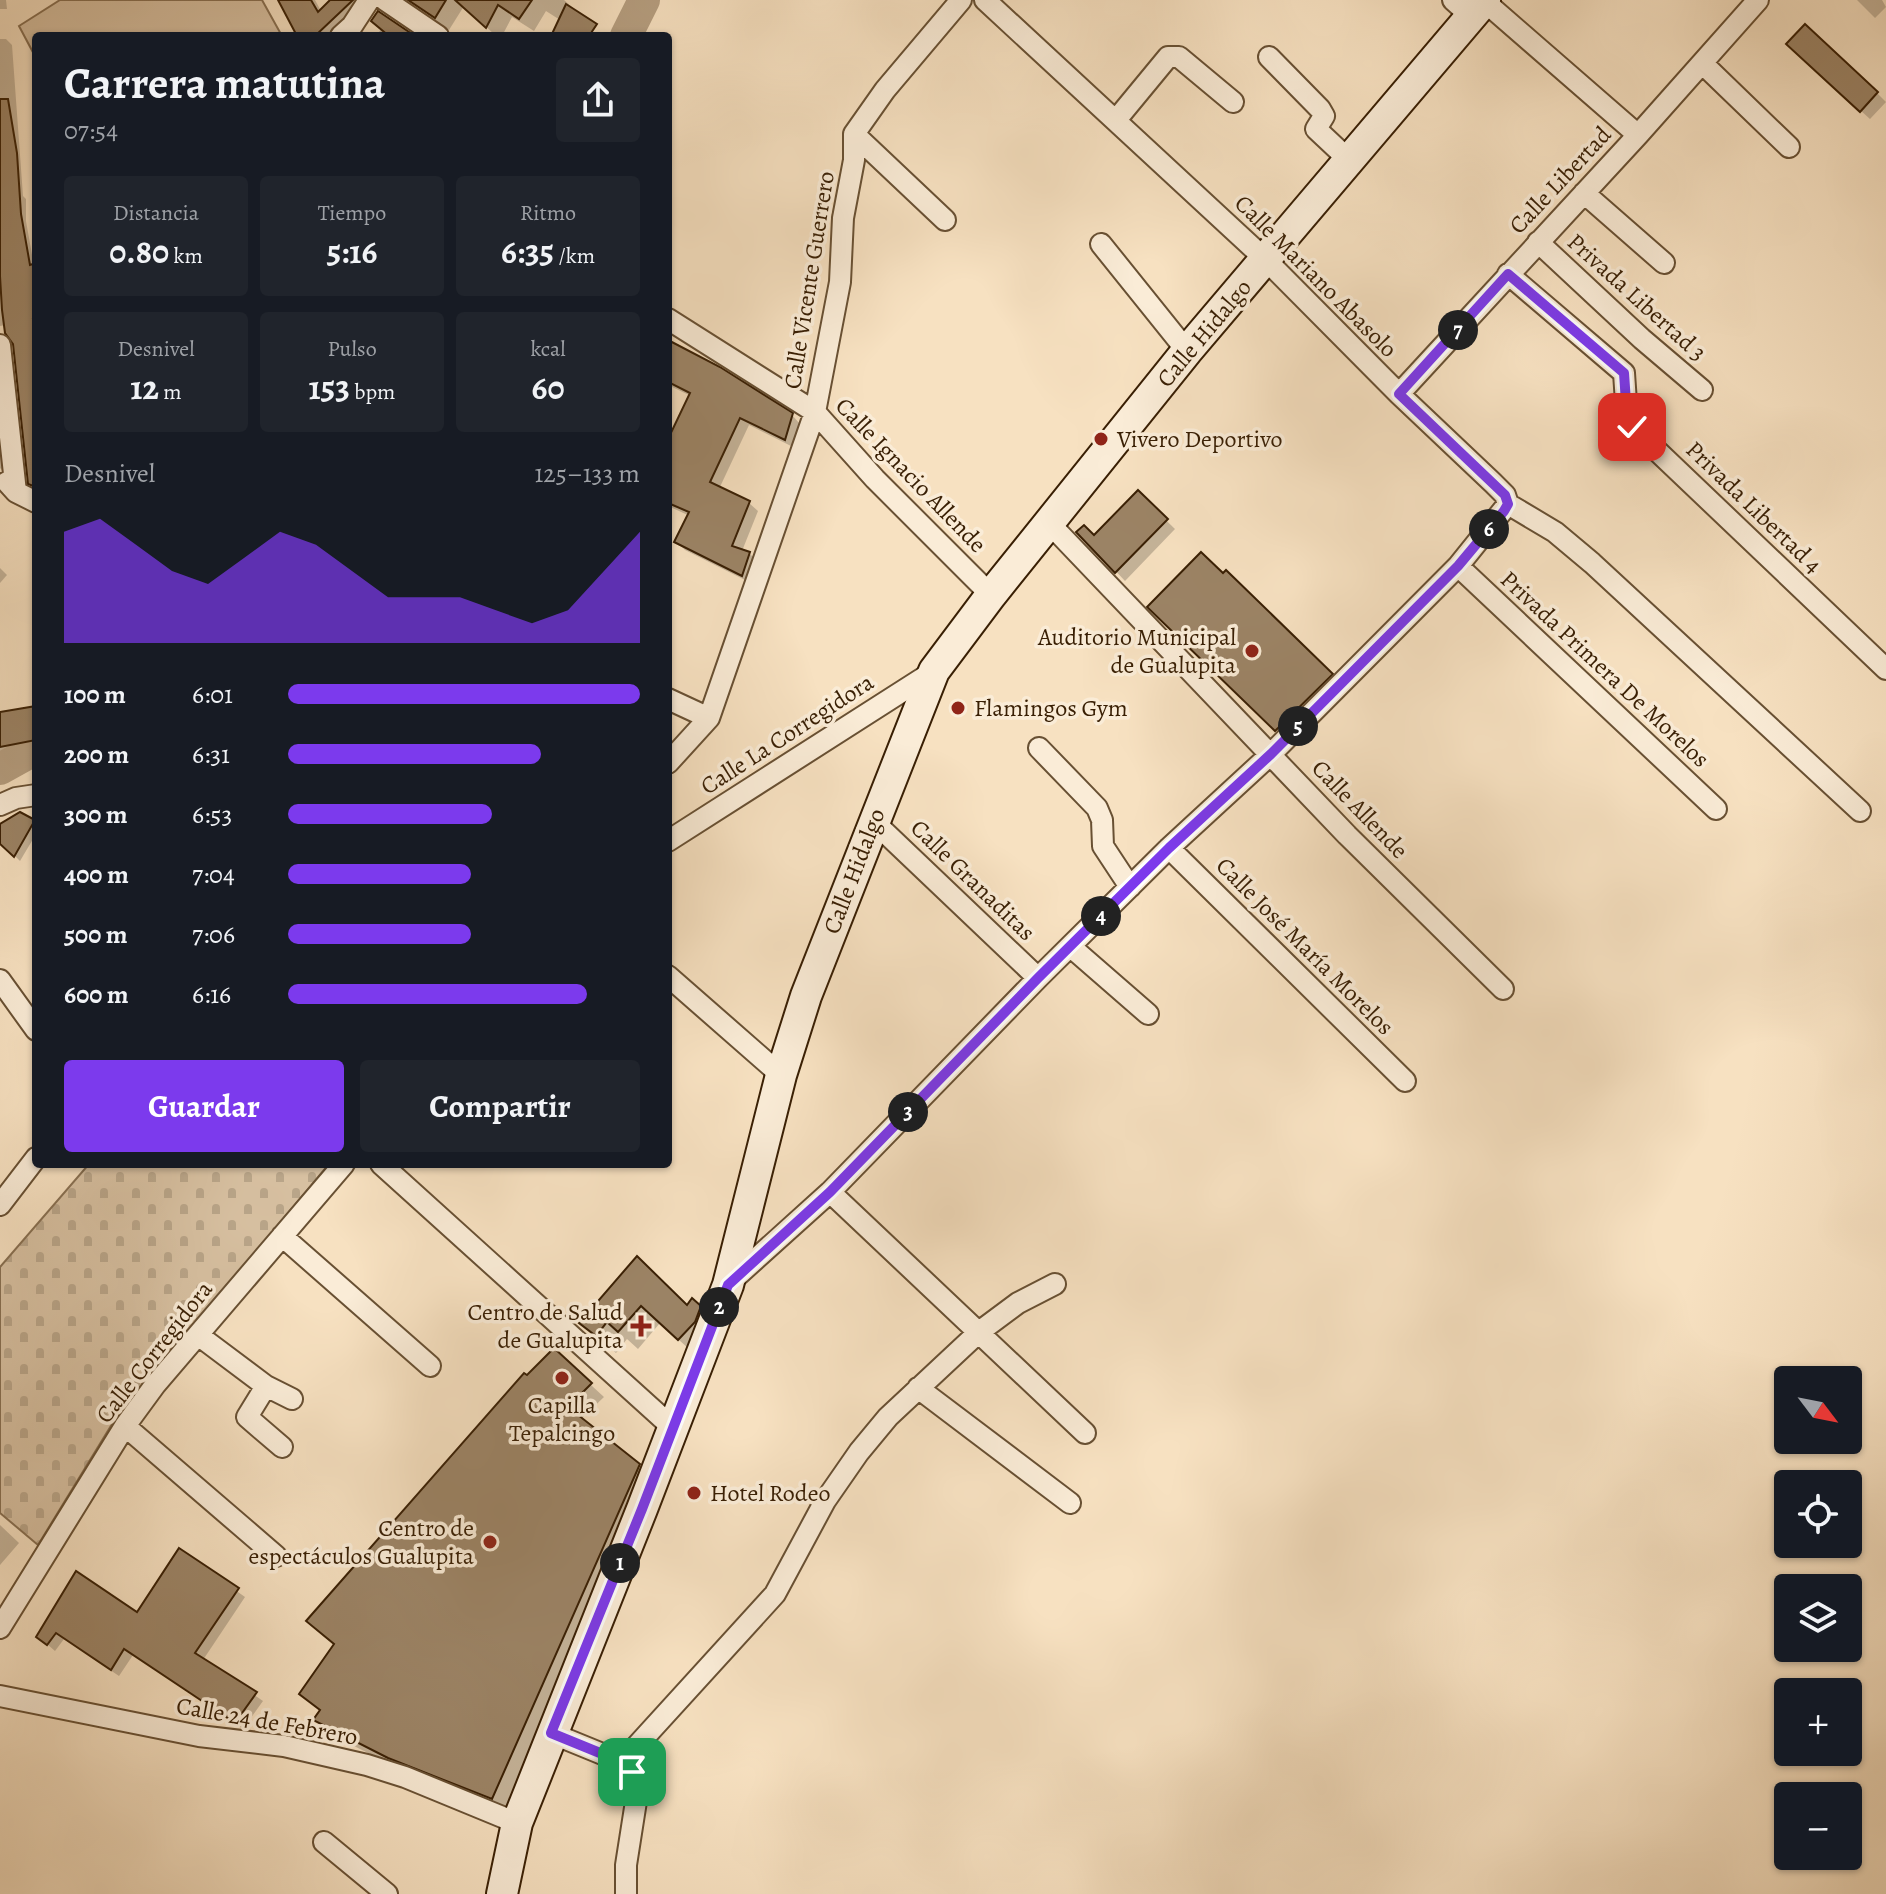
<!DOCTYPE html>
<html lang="es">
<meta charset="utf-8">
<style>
body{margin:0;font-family:Alegreya,serif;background:#20242c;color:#f1f3f6;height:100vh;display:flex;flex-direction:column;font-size:30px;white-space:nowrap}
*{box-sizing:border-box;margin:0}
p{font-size:26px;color:#9ea1a6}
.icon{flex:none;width:44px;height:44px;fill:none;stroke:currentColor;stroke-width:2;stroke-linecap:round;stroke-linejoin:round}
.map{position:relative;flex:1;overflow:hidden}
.side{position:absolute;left:32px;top:32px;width:640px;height:1136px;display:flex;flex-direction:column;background:#171b24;border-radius:8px;box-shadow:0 2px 6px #0004}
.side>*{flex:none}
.needle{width:52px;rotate:122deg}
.buttons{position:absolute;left:1774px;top:1366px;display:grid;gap:16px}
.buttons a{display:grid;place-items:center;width:88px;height:88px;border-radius:8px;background:#171b24;box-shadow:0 2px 6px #0004;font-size:40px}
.pin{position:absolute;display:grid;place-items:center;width:68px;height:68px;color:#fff;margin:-34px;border-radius:16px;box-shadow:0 4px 12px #0006}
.km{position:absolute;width:40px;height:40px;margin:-20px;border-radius:50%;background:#222;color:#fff;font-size:22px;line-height:40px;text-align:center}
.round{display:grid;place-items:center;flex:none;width:84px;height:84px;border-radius:8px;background:#20242c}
.head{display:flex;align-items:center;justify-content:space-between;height:136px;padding:0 32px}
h1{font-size:44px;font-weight:700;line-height:60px}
.stats{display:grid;grid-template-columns:repeat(3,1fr);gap:12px;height:136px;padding:8px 32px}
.stats div{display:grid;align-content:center;border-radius:8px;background:#20242c;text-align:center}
.stats b{font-size:34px;font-weight:700}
.stats small{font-size:22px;font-weight:400}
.stats p{font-size:22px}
.chart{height:224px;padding:16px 32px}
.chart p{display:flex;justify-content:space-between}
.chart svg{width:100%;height:144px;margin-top:8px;fill:#7c3aed;opacity:.7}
.cta{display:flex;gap:16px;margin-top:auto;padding:16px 32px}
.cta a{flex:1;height:92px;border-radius:8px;background:#7c3aed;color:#fff;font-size:32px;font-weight:700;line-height:92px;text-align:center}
.cta a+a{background:#20242c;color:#f1f3f6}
ul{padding:0 32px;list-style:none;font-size:26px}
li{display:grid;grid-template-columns:128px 96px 1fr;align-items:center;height:60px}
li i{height:20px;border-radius:10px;background:#7c3aed}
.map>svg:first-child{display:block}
.cemetery{fill:url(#cemetery-stones);stroke:#887052;stroke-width:2}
.pitch{fill:#d7c0a1;stroke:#887052;stroke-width:2}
.shadow{fill:#0003}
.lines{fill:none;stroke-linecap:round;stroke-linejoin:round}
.river{stroke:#b69f81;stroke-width:32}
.building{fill:#9c8466;stroke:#391f04;stroke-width:2}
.minor-casing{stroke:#685033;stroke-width:24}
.secondary-casing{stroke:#391f04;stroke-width:34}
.minor{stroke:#faecd7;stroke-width:20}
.secondary{stroke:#faecd7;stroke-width:30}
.route-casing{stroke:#fff;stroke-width:16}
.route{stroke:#7c3aed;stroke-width:10}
.poi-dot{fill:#8f2418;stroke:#faecd7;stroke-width:3}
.labels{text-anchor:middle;stroke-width:7;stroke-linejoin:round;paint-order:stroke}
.street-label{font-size:24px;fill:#391f04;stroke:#faecd7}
.poi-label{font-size:24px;fill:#391f04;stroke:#faecd7;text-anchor:start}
</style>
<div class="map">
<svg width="1886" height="1894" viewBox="0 0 1886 1894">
<defs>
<pattern id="cemetery-stones" width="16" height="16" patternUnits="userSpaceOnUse" patternTransform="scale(2)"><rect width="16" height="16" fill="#d7c0a1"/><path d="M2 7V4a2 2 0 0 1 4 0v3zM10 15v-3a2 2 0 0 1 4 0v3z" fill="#b9a589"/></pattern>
</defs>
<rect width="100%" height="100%" fill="#f7e1c1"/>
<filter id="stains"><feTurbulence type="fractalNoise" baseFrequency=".0025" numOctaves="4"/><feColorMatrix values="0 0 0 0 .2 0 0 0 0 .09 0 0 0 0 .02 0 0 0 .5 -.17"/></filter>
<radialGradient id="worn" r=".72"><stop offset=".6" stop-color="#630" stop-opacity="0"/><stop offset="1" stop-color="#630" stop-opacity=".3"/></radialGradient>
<path class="cemetery" d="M 89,1164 L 329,1164 L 112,1424 L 38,1545 L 0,1513 L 0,1267 Z"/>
<path class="pitch" d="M 60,0 L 262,0 L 282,36 L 36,36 L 36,58 L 19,26 Z"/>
<path class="shadow" d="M 0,0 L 6,0 L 7,9 L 0,9 Z
M 281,0 L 315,0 L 321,11 L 333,0 L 564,0 L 594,27 L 589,36 L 553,36 L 560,20 L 546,11 L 534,31 L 512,17 L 502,36 L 496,36 L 464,6 L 449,30 L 407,2 L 378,1 L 343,36 L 300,36 Z
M 1857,0 L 1882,0 L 1886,7 L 1875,18 Z
M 382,28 L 412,36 L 376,36 Z
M 0,39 L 6,39 L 12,45 L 23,196 L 26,199 L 26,221 L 34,266 L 36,265 L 36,489 L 30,483 L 15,343 L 6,325 L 0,326 Z
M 1798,54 L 1877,93 L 1886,102 L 1870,119 Z
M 668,342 L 792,415 L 800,424 L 793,447 L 749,425 L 719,489 L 749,503 L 758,511 L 742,551 L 749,553 L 758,562 L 751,583 L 685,550 L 677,542 L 690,516 L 668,506 L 668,444 L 691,396 L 668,385 Z
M 0,429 L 5,473 L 0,468 Z
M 1138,493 L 1175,529 L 1125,581 L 1079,532 L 1094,538 Z
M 0,568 L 7,575 L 0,583 Z
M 1226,572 L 1343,687 L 1289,742 L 1150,607 Z
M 36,708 L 36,747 L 0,757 L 0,715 Z
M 34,822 L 36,834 L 20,861 L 0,841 L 0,826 Z
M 637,1259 L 688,1308 L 692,1301 L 718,1326 L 698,1357 L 660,1323 L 638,1349 L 627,1339 L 616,1353 L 582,1323 Z
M 554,1351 L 604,1397 L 580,1420 L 652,1478 L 505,1810 L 402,1770 L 328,1733 L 315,1720 L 321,1711 L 302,1693 L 527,1378 Z
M 0,1525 L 19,1543 L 0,1565 Z
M 180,1551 L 245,1597 L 203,1660 L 263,1701 L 243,1729 L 133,1655 L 119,1676 L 64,1639 L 55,1651 L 39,1637 L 137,1614 Z"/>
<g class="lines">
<path class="river" d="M 626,36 L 644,0
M 0,769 L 36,749"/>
</g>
<path class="building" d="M 278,0 L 311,0 L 318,12 L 330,0 L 353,0 L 315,36 L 297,36 Z
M 408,0 L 446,0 L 435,18 Z
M 455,0 L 532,0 L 519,19 L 498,5 L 486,28 Z
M 566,4 L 597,24 L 589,36 L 551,36 Z
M 378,11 L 415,36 L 389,36 L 371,21 Z
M 1805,24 L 1878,92 L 1860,112 L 1786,44 Z
M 0,99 L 8,99 L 17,153 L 21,214 L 30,265 L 36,263 L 36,319 L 33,319 L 36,343 L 36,487 L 28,484 L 13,344 L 5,333 L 2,310 L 0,276 Z
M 668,340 L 720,367 L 793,413 L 785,440 L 740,418 L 710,482 L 750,501 L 732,546 L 750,552 L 742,576 L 674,542 L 689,512 L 668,503 L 668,439 L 690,393 L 668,382 Z
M 1138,490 L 1168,519 L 1115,573 L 1076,532 L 1084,525 L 1094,535 Z
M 1201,552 L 1223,573 L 1226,570 L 1333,674 L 1275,731 L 1147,607 Z
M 36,706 L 36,740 L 0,747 L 0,712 Z
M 20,812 L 35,820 L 14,857 L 0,844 L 0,824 Z
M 637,1256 L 687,1305 L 692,1298 L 701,1306 L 695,1322 L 678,1340 L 641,1306 L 618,1332 L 607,1322 L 596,1336 L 579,1323 Z
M 554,1348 L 592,1383 L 568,1407 L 640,1464 L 492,1799 L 388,1758 L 313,1720 L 320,1710 L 299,1694 L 334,1644 L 306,1621 L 524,1373 L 527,1375 Z
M 179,1548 L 239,1588 L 195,1653 L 257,1692 L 235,1723 L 124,1649 L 111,1670 L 56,1633 L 47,1645 L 36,1637 L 76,1571 L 137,1612 Z"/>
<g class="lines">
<g class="minor-casing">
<path id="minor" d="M 385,0 L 438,36
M 985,0 L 1265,259 L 1399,394 L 1493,483 L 1505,495 L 1508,504 L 1555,532 L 1592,563 L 1860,811
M 1453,0 L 1471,16
M 1484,1 L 1638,135
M 341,36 L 352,26 L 369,0
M 1269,57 L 1320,109 L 1324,116 L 1316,129 L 1349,160
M 1702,63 L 1789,147
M 1116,120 L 1168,57 L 1179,57 L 1233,102
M 854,134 L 945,220
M 1584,193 L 1664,263
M 1538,242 L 1642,339 L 1702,390
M 1101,244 L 1187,351
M 1508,274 L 1624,373 L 1627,417 L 1632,427 L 1886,669
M 668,319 L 815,412 L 875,479 L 991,595
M 0,345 L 16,492
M 1399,394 L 1638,135 L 1758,0
M 7,482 L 16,492 L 36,502
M 1049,523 L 1347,835 L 1503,989
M 1458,566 L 1716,809
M 668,699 L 709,718
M 1039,748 L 1097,808 L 1102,820 L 1103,846 L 1130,887
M 668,763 L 709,718 L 815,412 L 840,282 L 843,218 L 854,160 L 854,134 L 885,90 L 961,0
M 0,805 L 16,798 L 36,795
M 873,821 L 1038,978
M 668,841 L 934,671
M 1169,848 L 1405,1081
M 1071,947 L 1148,1014
M 668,976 L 781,1075
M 0,980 L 36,1030
M 381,1164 L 672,1427
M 830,1192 L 1085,1433
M 0,1205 L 36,1158
M 282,1236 L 430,1366
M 728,1284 L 830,1192 L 1038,978 L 1169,848 L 1271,754 L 1458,566 L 1508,504
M 198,1335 L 266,1386 L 292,1399
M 266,1386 L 247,1417 L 282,1447
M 918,1388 L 1070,1503
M 125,1426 L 276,1556
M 0,1628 L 125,1426 L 155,1385 L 344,1164
M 0,1696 L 199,1736 L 284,1746 L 367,1765 L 405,1777 L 517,1823
M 551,1733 L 622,1762 L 632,1772 L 636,1780 L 637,1795 L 626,1865 L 626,1894
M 622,1762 L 775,1594 L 825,1501 L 859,1452 L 888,1417 L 979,1332 L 1018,1303 L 1055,1284
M 324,1842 L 387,1894"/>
</g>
<g class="secondary-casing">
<path id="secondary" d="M 502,1894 L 517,1823 L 642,1509 L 728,1285 L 781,1075 L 806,996 L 934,671 L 991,595 L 1187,351 L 1485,0"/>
</g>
<use href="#minor" class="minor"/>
<use href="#secondary" class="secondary"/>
</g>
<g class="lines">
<g class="route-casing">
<path id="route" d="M 632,1772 L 622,1762 L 551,1733 L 642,1509 L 728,1285 L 830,1192 L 1038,978 L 1169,848 L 1271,754 L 1458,566 L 1504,511 L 1508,504 L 1505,495 L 1399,394 L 1508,274 L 1624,373 L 1627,417 L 1632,427"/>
</g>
<use href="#route" class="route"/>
</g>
<g class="poi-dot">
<circle cx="1101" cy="439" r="8"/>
<circle cx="1252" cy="651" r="8"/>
<circle cx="958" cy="708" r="8"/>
<path d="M637 1314h8v8h8v8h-8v8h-8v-8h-8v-8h8z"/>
<circle cx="562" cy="1378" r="8"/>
<circle cx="694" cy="1493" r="8"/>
<circle cx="490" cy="1542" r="8"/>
</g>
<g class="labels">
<g class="street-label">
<text transform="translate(1560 180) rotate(-47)" y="8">Calle Libertad</text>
<text transform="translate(1316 276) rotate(45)" y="8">Calle Mariano Abasolo</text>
<text transform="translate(809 280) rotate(-81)" y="8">Calle Vicente Guerrero</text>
<text transform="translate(1637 297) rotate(42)" y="8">Privada Libertad 3</text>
<text transform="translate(1204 333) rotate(-50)" y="8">Calle Hidalgo</text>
<text transform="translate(911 475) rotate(46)" y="8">Calle Ignacio Allende</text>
<text transform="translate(1754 507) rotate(44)" y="8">Privada Libertad 4</text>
<text transform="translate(1605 669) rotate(43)" y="8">Privada Primera De Morelos</text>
<text transform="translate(787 734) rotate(-33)" y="8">Calle La Corregidora</text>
<text transform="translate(1360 809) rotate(46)" y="8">Calle Allende</text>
<text transform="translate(854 871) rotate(-69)" y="8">Calle Hidalgo</text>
<text transform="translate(973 880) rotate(44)" y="8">Calle Granaditas</text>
<text transform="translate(1305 946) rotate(45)" y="8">Calle José María Morelos</text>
<text transform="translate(154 1352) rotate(-52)" y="8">Calle Corregidora</text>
<text transform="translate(267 1721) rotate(10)" y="8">Calle 24 de Febrero</text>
</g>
<g class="poi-label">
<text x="1117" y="447">Vivero Deportivo</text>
<text x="1236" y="645" text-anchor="end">Auditorio Municipal<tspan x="1236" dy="28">de Gualupita</tspan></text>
<text x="974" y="716">Flamingos Gym</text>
<text x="623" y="1320" text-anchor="end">Centro de Salud<tspan x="623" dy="28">de Gualupita</tspan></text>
<text x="562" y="1413" text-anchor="middle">Capilla<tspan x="562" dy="28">Tepalcingo</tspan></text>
<text x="710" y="1501">Hotel Rodeo</text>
<text x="474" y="1536" text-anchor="end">Centro de<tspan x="474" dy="28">espectáculos Gualupita</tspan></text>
</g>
</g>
<rect width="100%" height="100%" filter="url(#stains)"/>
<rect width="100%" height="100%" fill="url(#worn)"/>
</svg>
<div class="buttons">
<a><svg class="needle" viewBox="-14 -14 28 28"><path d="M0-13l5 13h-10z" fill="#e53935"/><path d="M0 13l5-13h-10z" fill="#9ea1a6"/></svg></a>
<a><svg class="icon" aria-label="locate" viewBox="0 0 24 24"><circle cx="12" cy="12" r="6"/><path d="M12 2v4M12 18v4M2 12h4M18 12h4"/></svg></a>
<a><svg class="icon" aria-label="layers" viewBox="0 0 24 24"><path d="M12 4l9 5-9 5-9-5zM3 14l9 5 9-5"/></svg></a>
<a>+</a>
<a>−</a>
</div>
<div class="pin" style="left:632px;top:1772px;background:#1e9e55"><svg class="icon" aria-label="arrive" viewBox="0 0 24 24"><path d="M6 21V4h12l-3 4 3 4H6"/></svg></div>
<div class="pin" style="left:1632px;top:427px;background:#d93025"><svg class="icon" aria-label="check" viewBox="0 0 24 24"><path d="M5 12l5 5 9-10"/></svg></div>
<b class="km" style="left:620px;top:1563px">1</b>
<b class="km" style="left:719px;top:1307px">2</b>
<b class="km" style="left:908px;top:1112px">3</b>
<b class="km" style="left:1101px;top:916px">4</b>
<b class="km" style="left:1298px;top:726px">5</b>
<b class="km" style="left:1489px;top:529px">6</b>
<b class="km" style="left:1458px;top:330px">7</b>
<section class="side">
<div class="head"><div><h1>Carrera matutina</h1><p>07:54</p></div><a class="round"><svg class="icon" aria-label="share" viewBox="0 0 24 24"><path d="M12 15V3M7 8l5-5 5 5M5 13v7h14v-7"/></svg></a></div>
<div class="stats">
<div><p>Distancia</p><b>0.80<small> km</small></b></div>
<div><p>Tiempo</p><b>5:16</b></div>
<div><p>Ritmo</p><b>6:35<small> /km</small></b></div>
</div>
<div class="stats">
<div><p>Desnivel</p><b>12<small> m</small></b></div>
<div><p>Pulso</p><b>153<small> bpm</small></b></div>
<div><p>kcal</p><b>60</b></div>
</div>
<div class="chart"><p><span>Desnivel</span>125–133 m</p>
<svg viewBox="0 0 160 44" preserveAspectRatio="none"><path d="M0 44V10L10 6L20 14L30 22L40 26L50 18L60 10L70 14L80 22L90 30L100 30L110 30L120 34L130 38L140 34L150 22L160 10V44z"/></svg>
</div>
<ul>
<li><b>100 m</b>6:01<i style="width:100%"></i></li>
<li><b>200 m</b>6:31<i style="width:72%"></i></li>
<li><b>300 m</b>6:53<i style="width:58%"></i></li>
<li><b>400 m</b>7:04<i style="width:52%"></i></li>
<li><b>500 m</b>7:06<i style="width:52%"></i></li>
<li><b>600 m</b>6:16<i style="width:85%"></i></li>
</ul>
<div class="cta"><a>Guardar</a><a>Compartir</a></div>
</section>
</div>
